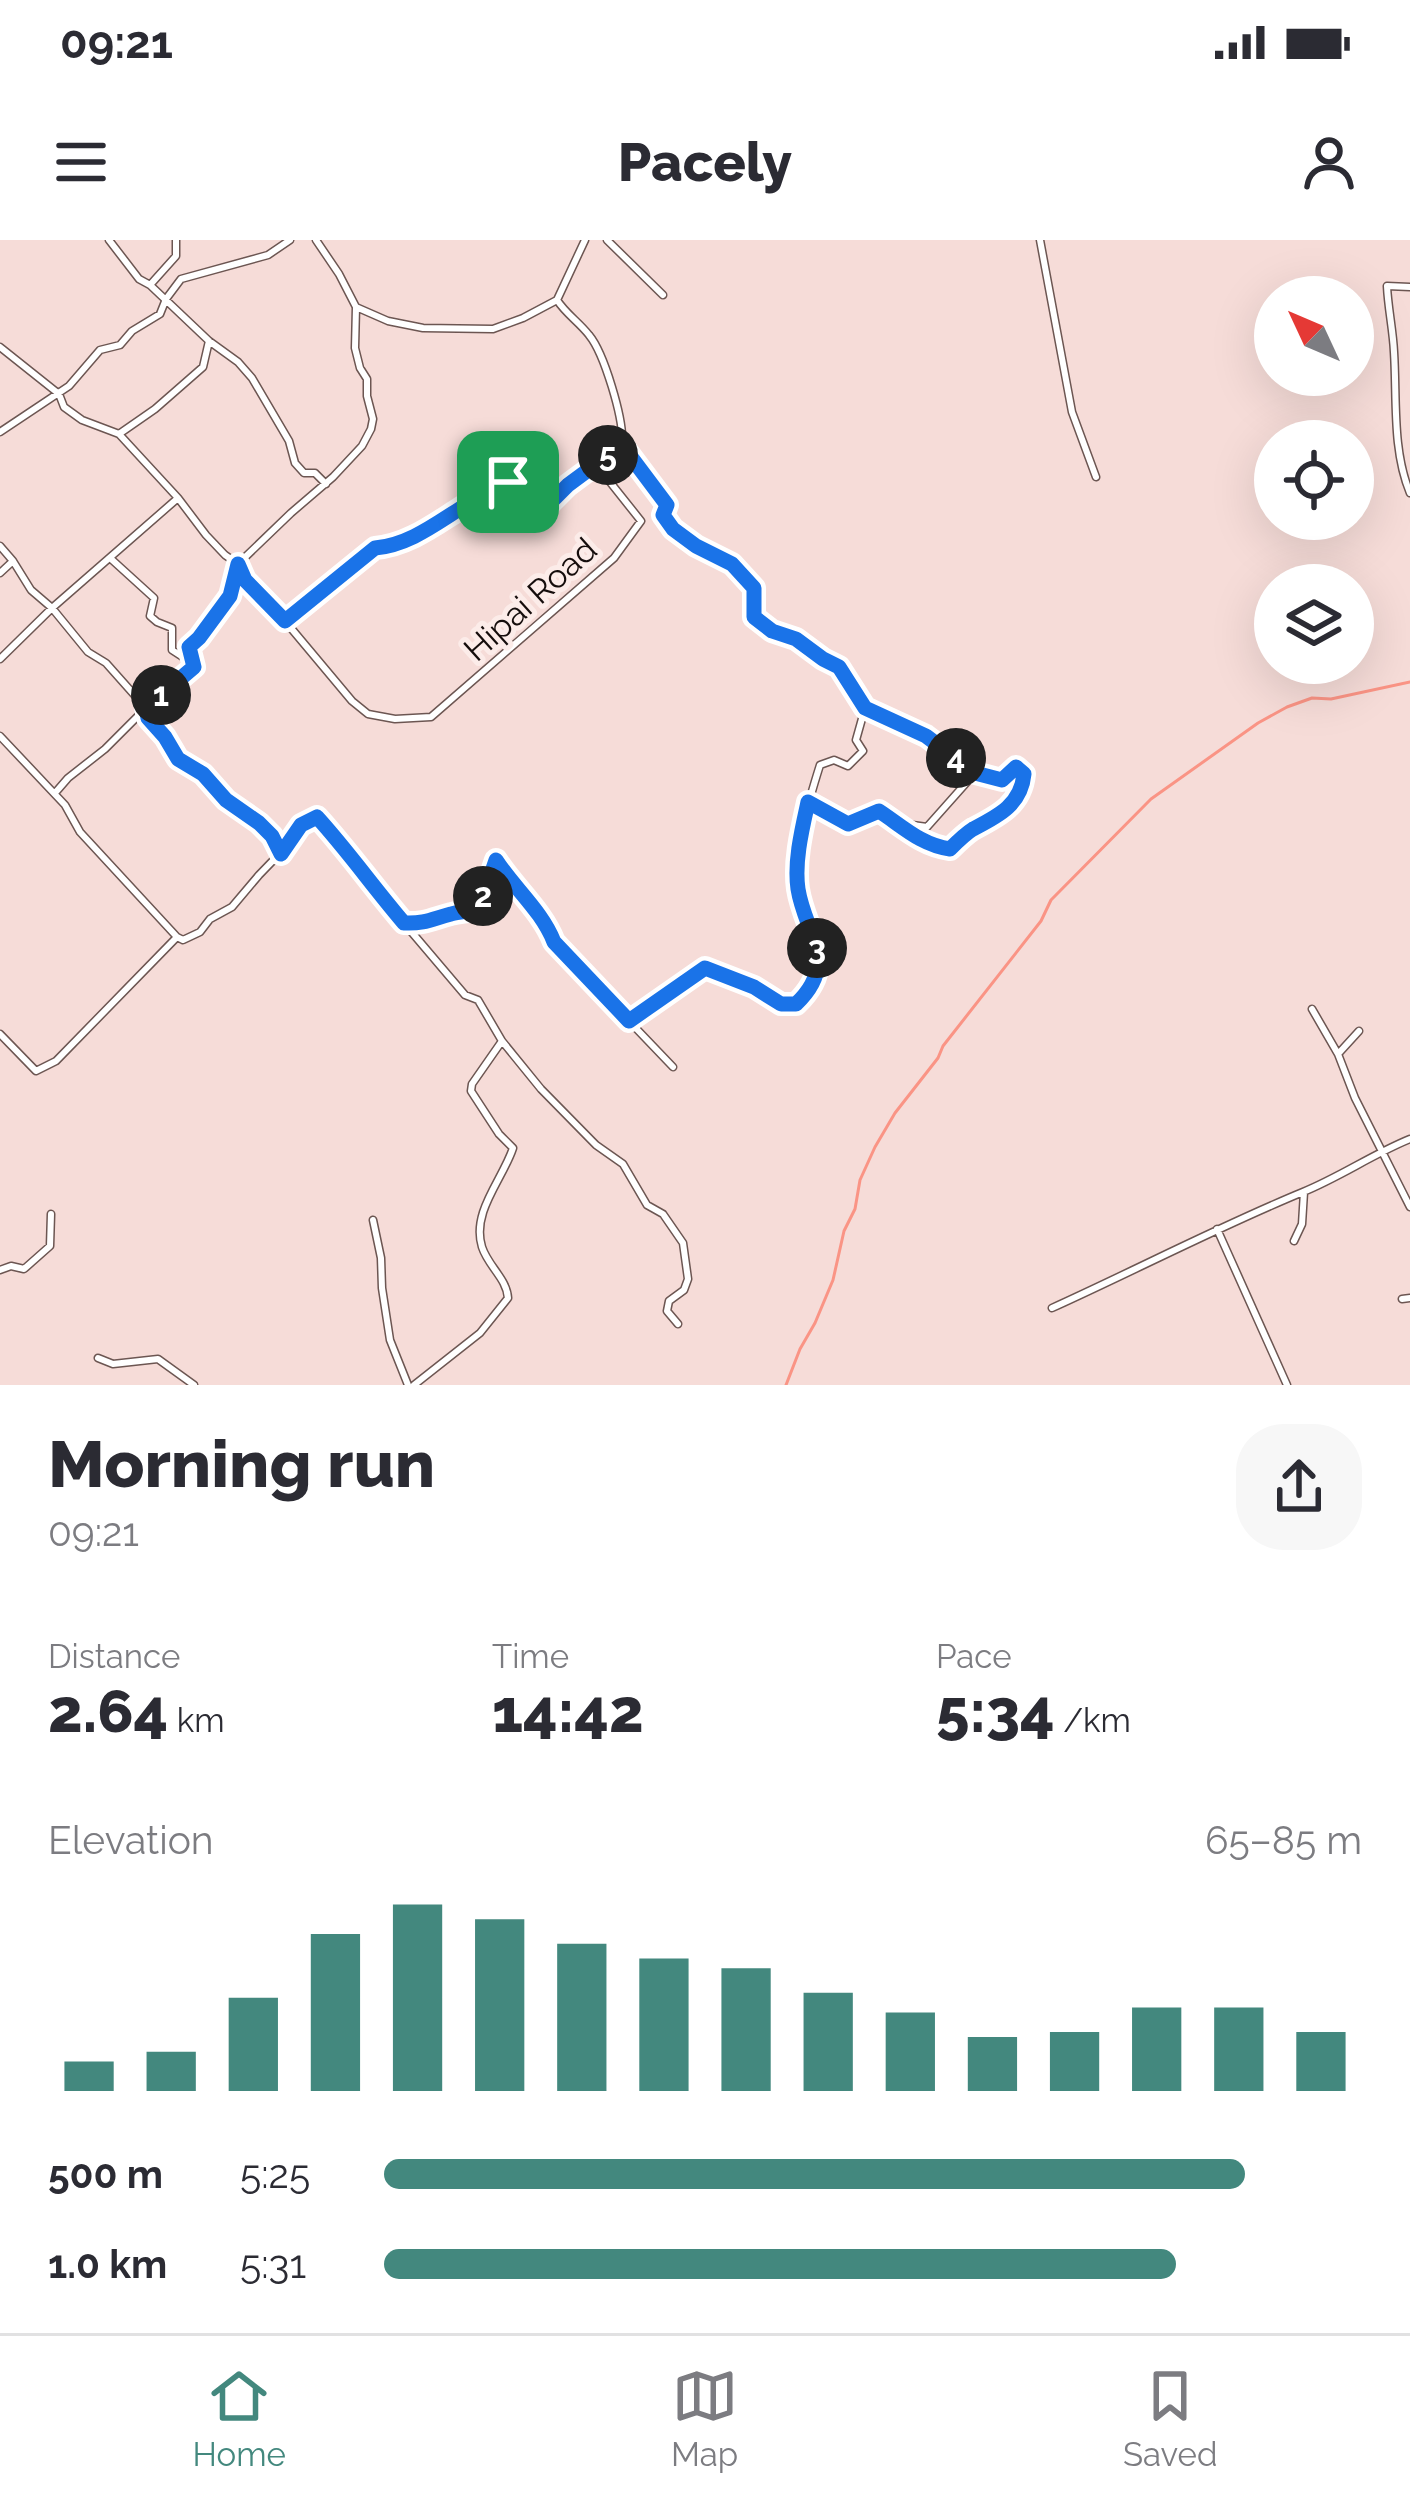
<!DOCTYPE html>
<meta charset="utf-8">
<style>
body{margin:0;font-family:Raleway,sans-serif;background:#f7f7f7;color:#2b2b33;height:100vh;display:flex;flex-direction:column;font-size:45px;white-space:nowrap}
*{box-sizing:border-box;margin:0}
p{font-size:39px;color:#7c7c81}
.icon{flex:none;width:66px;height:66px;fill:none;stroke:currentColor;stroke-width:2;stroke-linecap:round;stroke-linejoin:round}
.map{position:relative;height:1145px;overflow:hidden}
.details{display:flex;flex-direction:column;background:#fff;flex:1}
.details>*{flex:none}
.needle{width:78px;rotate:314deg}
.controls{position:absolute;left:1254px;top:36px;display:grid;gap:24px}
.controls a{display:grid;place-items:center;width:120px;height:120px;border-radius:50%;background:#fff;box-shadow:0 12px 48px #0002;font-size:60px}
.pin{position:absolute;display:grid;place-items:center;width:102px;height:102px;color:#fff;margin:-51px;border-radius:24px;box-shadow:0 6px 18px #0006}
.km{position:absolute;width:60px;height:60px;margin:-30px;border-radius:50%;background:#222;color:#fff;font-size:33px;line-height:60px;text-align:center}
.round{display:grid;place-items:center;flex:none;width:126px;height:126px;border-radius:48px;background:#f7f7f7}
.head{display:flex;align-items:center;justify-content:space-between;height:204px;padding:0 48px}
h1{font-size:66px;font-weight:800;line-height:90px}
.figures{display:grid;grid-template-columns:repeat(3,1fr);gap:18px;height:204px;padding:12px 48px}
.figures div{display:grid;align-content:center}
.figures b{font-size:60px;font-weight:800}
.figures small{font-size:33px;font-weight:400}
.figures p{font-size:33px}
.chart{height:336px;padding:24px 48px}
.chart p{display:flex;justify-content:space-between}
.chart svg{width:100%;height:216px;margin-top:12px;stroke:#43887e;stroke-width:6}
ul{padding:0 48px;list-style:none;font-size:39px}
li{display:grid;grid-template-columns:192px 144px 1fr;align-items:center;height:90px}
li i{height:30px;border-radius:15px;background:#43887e}
.status{display:flex;justify-content:space-between;align-items:center;height:84px;padding:0 60px;background:#fff;direction:ltr}
.status svg{height:33px;fill:currentColor}
header{display:flex;justify-content:space-between;align-items:center;height:156px;padding:0 48px;background:#fff;font-size:54px;font-weight:800}
.tabs{display:flex;justify-content:space-around;align-items:center;height:168px;border-top:3px solid #e1e1e2;background:#fff;font-size:33px;color:#7c7c81}
.tabs a{display:grid;justify-items:center;gap:6px}
.tabs .selected{color:#43887e}
.map>svg:first-child{display:block}
.lines{fill:none;stroke-linecap:round;stroke-linejoin:round}
.stream{stroke:#fa9485;stroke-width:3}
.minor-casing{stroke:#6c5652;stroke-width:9}
.minor{stroke:#fff;stroke-width:6}
.route-casing{stroke:#fff;stroke-width:24}
.route{stroke:#1a73e8;stroke-width:15}
.labels{text-anchor:middle;stroke-width:10;stroke-linejoin:round;paint-order:stroke}
.street-label{font-size:33px;fill:#150d0c;stroke:#fcece9}
</style>
<div class="status"><b>09:21</b><svg viewBox="0 0 49 12"><path d="M0 12V9h3v3zM5 12V6h3v6zM10 12V3h3v9zM15 12V0h3v12zM26 1h20v11H26zM47 4h2v5h-2z"/></svg></div>
<header><svg class="icon" aria-label="menu" viewBox="0 0 24 24"><path d="M4 6h16M4 12h16M4 18h16"/></svg>Pacely<svg class="icon" aria-label="person" viewBox="0 0 24 24"><circle cx="12" cy="8" r="4"/><path d="M4 21q1-7 8-7t8 7"/></svg></header>
<div class="map">
<svg width="1410" height="1145" viewBox="0 0 1410 1145">
<rect width="100%" height="100%" fill="#f6dcd8"/>
<g class="lines">
<path class="stream" d="M 786,1145 L 800,1109 L 815,1083 L 833,1040 L 844,991 L 855,969 L 860,940 L 875,907 L 895,873 L 938,818 L 943,806 L 1041,681 L 1051,660 L 1151,559 L 1258,483 L 1287,467 L 1312,458 L 1331,459 L 1410,442"/>
<g class="minor-casing">
<path id="minor" d="M 109,0 L 139,39 L 150,45 L 209,101 L 238,122 L 252,138 L 289,201 L 295,223 L 304,233 L 315,233 L 326,244
M 316,0 L 339,34 L 356,67 L 388,81 L 423,88 L 493,89 L 523,78 L 557,60
M 607,0 L 663,55
M 1040,0 L 1072,172 L 1096,237
M 150,45 L 176,16 L 176,0
M 1410,47 L 1387,46 C 1388,68 1393,90 1394,112 C 1397,158 1392,210 1410,253
M 0,107 L 59,154 L 64,167 L 82,180 L 119,194 L 178,258 L 206,295 L 225,315 L 238,324 L 245,340 L 285,381 L 352,461 L 368,474 L 395,479 L 431,477 L 614,318 L 641,281 L 606,237 C 611,227 621,213 622,203 C 624,179 604,113 589,95 C 579,82 566,74 557,60 L 585,0
M 0,192 L 69,146 L 100,110 L 120,105 L 132,91 L 160,74 L 166,59 L 181,39 L 268,15 L 290,0
M 119,194 L 155,169 L 203,127 L 209,101
M 0,306 L 13,321
M 110,318 L 154,358 L 150,376 L 157,382 L 172,388 L 172,410 L 189,421
M 0,333 L 13,321 L 31,350 L 52,368 L 88,412 L 106,423 L 146,468 L 194,427 L 189,407 L 230,355 L 238,324 L 291,273 L 333,237 L 362,206 L 371,189 L 373,179 L 367,156 L 367,139 L 360,128 L 355,108 L 356,67
M 285,381 L 375,308 C 424,303 475,257 521,235 L 532,249 L 538,265 L 550,263 L 568,245 L 623,205 L 662,255 L 667,265 L 663,275 L 673,288 L 696,306 L 732,324 L 755,348 L 754,377 L 772,391 L 797,399 L 823,419 L 839,427 L 865,468 L 856,500 L 863,511 L 848,526 L 834,520 L 820,525 C 808,563 796,603 798,644 C 800,691 843,720 796,764 L 781,764 L 754,747 L 705,728 L 629,781 L 554,702 C 543,671 514,649 497,620 C 491,633 482,664 470,671 C 469,671 452,673 451,674 C 432,679 425,684 403,683
M 0,419 L 52,368 L 178,258
M 865,468 L 926,496 L 975,533
M 0,496 L 65,565 L 80,592 L 177,697 L 56,821 L 36,831 L 0,794
M 55,553 L 68,538 L 105,509 L 146,468 L 148,478 L 165,497 L 178,519 L 203,534 L 226,560 L 252,577 L 272,596 L 281,614
M 808,562 L 848,584 L 879,571 C 902,586 921,605 950,609 C 957,602 965,594 973,589 C 998,576 1021,565 1024,534 L 1016,527 L 1002,540 L 975,533 L 927,587 L 898,583
M 177,697 L 183,700 L 200,692 L 210,679 L 232,667 L 259,635 L 288,605 L 301,585 L 317,577 L 345,607 L 364,636 L 465,755 L 478,760 L 502,801 L 541,849 L 596,905 L 623,924 L 647,965 L 663,974 L 683,1003 L 688,1039 L 684,1050 L 669,1061 L 667,1071 L 678,1084
M 1312,769 L 1338,814 L 1355,858 L 1410,967
M 629,781 L 673,827
M 1338,814 L 1359,791
M 373,980 L 381,1018 L 382,1048 L 390,1100 L 408,1145
M 1217,989 L 1287,1145
M 1294,1001 L 1302,984 L 1304,952
M 0,1030 L 11,1026 L 24,1029 L 50,1006 L 51,974
M 1402,1059 L 1410,1058
M 1052,1068 C 1136,1030 1218,987 1303,952 C 1340,937 1373,914 1410,899
M 98,1118 L 113,1124 L 158,1119 L 194,1145
M 414,1145 L 480,1093 L 508,1058 C 507,1039 488,1026 482,1007 C 471,972 503,939 513,908 L 499,894 L 471,851 L 472,844 L 502,801"/>
</g>
<use href="#minor" class="minor"/>
</g>
<g class="lines">
<g class="route-casing">
<path id="route" d="M 622,205 L 667,265 L 663,275 L 673,289 L 696,306 L 732,324 L 754,348 L 754,377 L 772,391 L 796,399 L 823,419 L 839,427 L 865,468 L 926,496 L 975,533 L 1002,540 L 1016,527 L 1024,534 C 1021,565 998,576 973,589 C 965,594 957,602 950,609 C 921,605 902,586 879,571 L 848,584 L 808,562 C 802,589 794,622 798,649 C 805,694 840,722 796,764 L 781,764 L 754,747 L 705,728 L 629,781 L 554,702 C 542,671 514,648 496,620 C 492,632 481,665 470,671 C 469,671 452,673 451,674 C 432,679 425,684 404,683 C 374,648 348,611 317,577 L 301,585 L 281,614 L 272,596 L 259,583 L 226,560 L 203,534 L 178,519 L 165,497 L 148,478 L 146,468 L 194,427 L 189,407 L 199,398 L 230,356 L 238,324 L 245,340 L 285,381 L 375,308 C 408,305 434,285 461,268 C 480,256 501,245 521,235 L 532,249 L 538,265 L 550,263 L 568,245 Z"/>
</g>
<use href="#route" class="route"/>
</g>
<g class="labels">
<g class="street-label">
<text transform="translate(530 359) rotate(-42)" y="12">Hipai Road</text>
</g>
</g>
</svg>
<div class="controls">
<a><svg class="needle" viewBox="-14 -14 28 28"><path d="M0-13l5 13h-10z" fill="#e53935"/><path d="M0 13l5-13h-10z" fill="#7c7c81"/></svg></a>
<a><svg class="icon" aria-label="locate" viewBox="0 0 24 24"><circle cx="12" cy="12" r="6"/><path d="M12 2v4M12 18v4M2 12h4M18 12h4"/></svg></a>
<a><svg class="icon" aria-label="layers" viewBox="0 0 24 24"><path d="M12 4l9 5-9 5-9-5zM3 14l9 5 9-5"/></svg></a>
</div>
<div class="pin" style="left:508px;top:242px;background:#1e9e55"><svg class="icon" aria-label="arrive" viewBox="0 0 24 24"><path d="M6 21V4h12l-3 4 3 4H6"/></svg></div>
<b class="km" style="left:161px;top:455px">1</b>
<b class="km" style="left:483px;top:656px">2</b>
<b class="km" style="left:817px;top:708px">3</b>
<b class="km" style="left:956px;top:518px">4</b>
<b class="km" style="left:608px;top:215px">5</b>
</div>
<section class="details">
<div class="head"><div><h1>Morning run</h1><p>09:21</p></div><a class="round"><svg class="icon" aria-label="share" viewBox="0 0 24 24"><path d="M12 15V3M7 8l5-5 5 5M5 13v7h14v-7"/></svg></a></div>
<div class="figures">
<div><p>Distance</p><b>2.64<small> km</small></b></div>
<div><p>Time</p><b>14:42</b></div>
<div><p>Pace</p><b>5:34<small> /km</small></b></div>
</div>
<div class="chart"><p><span>Elevation</span>65–85 m</p>
<svg viewBox="0 0 160 44" preserveAspectRatio="none"><path d="M5 44V38M15 44V36M25 44V25M35 44V12M45 44V6M55 44V9M65 44V14M75 44V17M85 44V19M95 44V24M105 44V28M115 44V33M125 44V32M135 44V27M145 44V27M155 44V32"/></svg>
</div>
<ul>
<li><b>500 m</b>5:25<i style="width:88%"></i></li>
<li><b>1.0 km</b>5:31<i style="width:81%"></i></li>
</ul>
</section>
<nav class="tabs">
<a class="selected"><svg class="icon" aria-label="home" viewBox="0 0 24 24"><path d="M3 11l9-7 9 7M6 9v11h12V9"/></svg>Home</a>
<a><svg class="icon" aria-label="map" viewBox="0 0 24 24"><path d="M3 6l6-2 6 2 6-2v14l-6 2-6-2-6 2zM9 4v14M15 6v14"/></svg>Map</a>
<a><svg class="icon" aria-label="saved" viewBox="0 0 24 24"><path d="M7 4h10v16l-5-4-5 4z"/></svg>Saved</a>
</nav>
